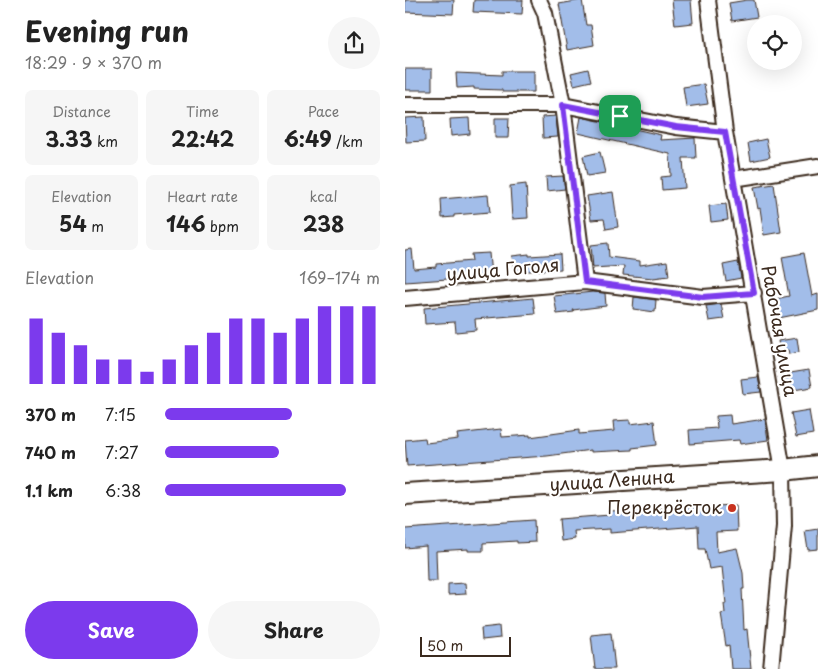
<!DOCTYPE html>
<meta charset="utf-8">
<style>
body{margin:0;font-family:"Playpen Sans",sans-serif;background:#f6f6f6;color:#222;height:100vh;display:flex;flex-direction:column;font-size:19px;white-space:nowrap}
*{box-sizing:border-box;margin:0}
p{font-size:16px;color:#767676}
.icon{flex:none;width:28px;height:28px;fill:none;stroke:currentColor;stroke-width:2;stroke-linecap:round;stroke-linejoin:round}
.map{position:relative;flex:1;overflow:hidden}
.details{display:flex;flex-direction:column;background:#fff;width:405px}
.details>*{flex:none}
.controls{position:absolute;left:342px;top:15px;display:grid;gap:10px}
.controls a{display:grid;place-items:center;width:55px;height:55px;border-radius:50%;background:#fff;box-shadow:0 5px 20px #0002;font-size:25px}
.scale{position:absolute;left:15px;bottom:12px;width:91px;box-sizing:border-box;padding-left:5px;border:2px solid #3b2a1e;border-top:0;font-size:14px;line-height:18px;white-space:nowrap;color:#3b2a1e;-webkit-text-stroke:4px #fff;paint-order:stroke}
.pin{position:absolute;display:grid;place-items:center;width:42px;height:42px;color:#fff;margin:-21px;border-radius:10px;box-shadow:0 2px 8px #0006}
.round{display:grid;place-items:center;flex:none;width:52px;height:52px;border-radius:26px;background:#f6f6f6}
.overview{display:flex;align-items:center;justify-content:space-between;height:85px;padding:0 25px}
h1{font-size:28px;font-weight:700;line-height:38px}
.metrics{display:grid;grid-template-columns:repeat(3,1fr);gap:8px;height:85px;padding:5px 25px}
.metrics div{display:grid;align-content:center;border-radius:8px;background:#f6f6f6;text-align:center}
.metrics b{font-size:21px;font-weight:700}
.metrics small{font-size:14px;font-weight:400}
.metrics p{font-size:14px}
.chart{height:140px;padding:10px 25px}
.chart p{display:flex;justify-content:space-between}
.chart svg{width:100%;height:90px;margin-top:5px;stroke:#7c3aed;stroke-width:6}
.primary-button{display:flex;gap:10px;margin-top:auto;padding:10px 25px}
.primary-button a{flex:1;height:58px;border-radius:30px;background:#7c3aed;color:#fff;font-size:20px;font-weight:700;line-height:58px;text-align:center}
.primary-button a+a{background:#f6f6f6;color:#222}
ul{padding:0 25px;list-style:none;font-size:16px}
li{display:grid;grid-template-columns:80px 60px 1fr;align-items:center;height:38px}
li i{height:12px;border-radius:6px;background:#7c3aed}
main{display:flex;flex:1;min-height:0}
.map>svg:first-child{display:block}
.building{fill:#a2bde9;stroke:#3b2a1e}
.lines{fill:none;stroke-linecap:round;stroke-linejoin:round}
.street-casing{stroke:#3b2a1e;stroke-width:18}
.secondary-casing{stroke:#3b2a1e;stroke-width:24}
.street{stroke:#fff;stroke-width:14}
.secondary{stroke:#fff;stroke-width:20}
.route-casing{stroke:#fff;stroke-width:10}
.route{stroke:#7c3aed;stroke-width:6}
.poi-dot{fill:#c8321e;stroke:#fff;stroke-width:2}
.labels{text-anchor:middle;stroke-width:4.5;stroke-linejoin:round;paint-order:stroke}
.street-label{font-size:18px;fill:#3b2a1e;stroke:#fff}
.poi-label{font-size:18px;fill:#3b2a1e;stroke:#fff;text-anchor:end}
</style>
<main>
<section class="details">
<div class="overview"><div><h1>Evening run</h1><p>18:29 · 9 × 370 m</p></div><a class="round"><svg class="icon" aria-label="share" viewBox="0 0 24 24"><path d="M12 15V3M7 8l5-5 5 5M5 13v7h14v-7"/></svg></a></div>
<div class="metrics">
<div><p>Distance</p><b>3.33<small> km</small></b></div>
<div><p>Time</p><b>22:42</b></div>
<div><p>Pace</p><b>6:49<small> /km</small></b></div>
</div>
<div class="metrics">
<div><p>Elevation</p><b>54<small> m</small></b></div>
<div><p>Heart rate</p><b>146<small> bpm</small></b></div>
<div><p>kcal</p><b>238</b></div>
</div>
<div class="chart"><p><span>Elevation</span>169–174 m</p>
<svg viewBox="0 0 160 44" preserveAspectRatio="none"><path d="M5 44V12M15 44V19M25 44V25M35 44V32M45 44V32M55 44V38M65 44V32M75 44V25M85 44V19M95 44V12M105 44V12M115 44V19M125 44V12M135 44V6M145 44V6M155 44V6"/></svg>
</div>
<ul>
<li><b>370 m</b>7:15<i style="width:59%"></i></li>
<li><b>740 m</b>7:27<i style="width:53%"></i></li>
<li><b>1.1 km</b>6:38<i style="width:84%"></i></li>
</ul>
<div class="primary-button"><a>Save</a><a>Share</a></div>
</section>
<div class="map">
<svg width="413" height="669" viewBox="0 0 413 669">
<rect width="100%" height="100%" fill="#fff"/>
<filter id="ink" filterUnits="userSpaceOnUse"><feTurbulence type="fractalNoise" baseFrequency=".02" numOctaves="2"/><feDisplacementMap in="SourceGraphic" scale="10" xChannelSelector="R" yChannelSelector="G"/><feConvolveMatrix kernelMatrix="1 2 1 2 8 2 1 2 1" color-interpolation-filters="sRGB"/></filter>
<g filter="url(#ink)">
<path class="building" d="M 0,0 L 49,0 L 48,14 L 0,12 Z
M 69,0 L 118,0 L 117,14 L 68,12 Z
M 177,0 L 181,25 L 186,25 L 189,45 L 162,50 L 154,4 Z
M 267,0 L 286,0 L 288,23 L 270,25 Z
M 342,0 L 349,0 L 352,17 L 327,21 L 324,3 Z
M 0,69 L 27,69 L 27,90 L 0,90 Z
M 183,69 L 186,81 L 169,85 L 166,73 Z
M 97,71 L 129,71 L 129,92 L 97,92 L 97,90 L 69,89 L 69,87 L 52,88 L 51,73 L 97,75 Z
M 299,84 L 303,104 L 281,107 L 278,87 Z
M 151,116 L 153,137 L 138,138 L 137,117 Z
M 19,117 L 20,141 L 1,142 L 0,118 Z
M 176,117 L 256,135 L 255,140 L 290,138 L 291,158 L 278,158 L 280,188 L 257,190 L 256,177 L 266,176 L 265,154 L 173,133 Z
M 64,118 L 65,134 L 46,136 L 45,119 Z
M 90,118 L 104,118 L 103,138 L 90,138 Z
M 361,139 L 365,157 L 346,161 L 343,143 Z
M 195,152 L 200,173 L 182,176 L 178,156 Z
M 158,176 L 160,189 L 142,191 L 141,177 Z
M 121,184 L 123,218 L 107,219 L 105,186 Z
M 369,184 L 376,232 L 359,235 L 355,208 L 353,209 L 349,187 Z
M 208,192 L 213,227 L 201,229 L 199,219 L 186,220 L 182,196 Z
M 83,195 L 85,212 L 49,215 L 49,217 L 37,218 L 36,199 Z
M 321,204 L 323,220 L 306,222 L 304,206 Z
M 203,243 L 204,257 L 235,261 L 235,265 L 262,261 L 264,276 L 248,278 L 218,275 L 219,266 L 188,268 L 186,245 Z
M 7,249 L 9,269 L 31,267 L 31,264 L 67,261 L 66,254 L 84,253 L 86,276 L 0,282 L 0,250 Z
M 399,253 L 407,296 L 413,294 L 413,310 L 374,318 L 370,299 L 384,296 L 377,257 Z
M 124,254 L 124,256 L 155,254 L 156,269 L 109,272 L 107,256 Z
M 333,262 L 336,278 L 321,281 L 318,265 Z
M 188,292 L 200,293 L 201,306 L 168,310 L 169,312 L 152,314 L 149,296 Z
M 229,297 L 251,300 L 250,312 L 228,309 Z
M 128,298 L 130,314 L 70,319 L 71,330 L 51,332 L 50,322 L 20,324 L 19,308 Z
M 316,304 L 319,319 L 304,321 L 301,306 Z
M 392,338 L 394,352 L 384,354 L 383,350 L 375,352 L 373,341 Z
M 404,370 L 407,387 L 382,391 L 379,374 Z
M 353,377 L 356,392 L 338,394 L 336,379 Z
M 404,410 L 408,434 L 391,437 L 386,413 Z
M 325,415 L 326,424 L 360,419 L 363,440 L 335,444 L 334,440 L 285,444 L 284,430 L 312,428 L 311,416 Z
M 225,420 L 225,424 L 249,421 L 252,445 L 227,448 L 227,450 L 186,452 L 186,450 L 142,456 L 2,466 L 0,440 L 20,438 L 21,443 L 53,439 L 52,434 L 96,429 L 97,437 L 125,435 L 125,437 L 174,430 L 174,434 L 209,431 L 208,421 Z
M 331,505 L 332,531 L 311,532 L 312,552 L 332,548 L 338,573 L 339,589 L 337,589 L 339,630 L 342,629 L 346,669 L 326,669 L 324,645 L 321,646 L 316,614 L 320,613 L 319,604 L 321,604 L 317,567 L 304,569 L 300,549 L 294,549 L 293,526 L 205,533 L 205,529 L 169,531 L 170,539 L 156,541 L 154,519 L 205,515 L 205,511 Z
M 129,520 L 130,542 L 112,543 L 112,541 L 78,543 L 78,551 L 63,551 L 63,549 L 31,551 L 32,581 L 22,581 L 21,546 L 0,548 L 0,529 Z
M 413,529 L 413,549 L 403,550 L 400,531 Z
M 60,583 L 61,594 L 43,595 L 43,584 Z
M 94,626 L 95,638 L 77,640 L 76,628 Z
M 206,633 L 210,669 L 190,669 L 186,635 Z"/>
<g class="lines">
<g class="street-casing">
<path id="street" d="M 134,0 L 140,13 L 158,105 L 180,282
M 303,0 L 320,132 L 378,470 L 379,526 L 366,669
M 0,105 L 158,105 L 271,127 L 320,132
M 328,179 L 413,166
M 0,298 L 180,282 L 298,297 L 349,293"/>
</g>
<g class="secondary-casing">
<path id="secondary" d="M 0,494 L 378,470 L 413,466"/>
</g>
<use href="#street" class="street"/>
<use href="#secondary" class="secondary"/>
</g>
</g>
<g class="lines" filter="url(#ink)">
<g class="route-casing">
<path id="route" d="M 158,105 L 271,127 L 320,132 L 349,293 L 298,297 L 180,282 Z"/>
</g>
<use href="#route" class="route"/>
</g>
<circle class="poi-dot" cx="327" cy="508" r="5"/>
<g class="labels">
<g class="street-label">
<text transform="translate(98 270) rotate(-5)" y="6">улица Гоголя</text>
<text transform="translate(374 331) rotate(80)" y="6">Рабочая улица</text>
<text transform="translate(207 481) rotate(-4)" y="6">улица Ленина</text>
</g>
<g class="poi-label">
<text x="317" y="514">Перекрёсток</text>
</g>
</g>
</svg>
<div class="controls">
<a><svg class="icon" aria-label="locate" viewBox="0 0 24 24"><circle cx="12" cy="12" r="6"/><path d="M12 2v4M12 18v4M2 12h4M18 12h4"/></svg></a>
</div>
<div class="scale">50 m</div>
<div class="pin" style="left:215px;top:116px;background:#1e9e55"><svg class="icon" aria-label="arrive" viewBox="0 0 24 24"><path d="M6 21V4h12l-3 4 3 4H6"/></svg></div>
</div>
</main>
